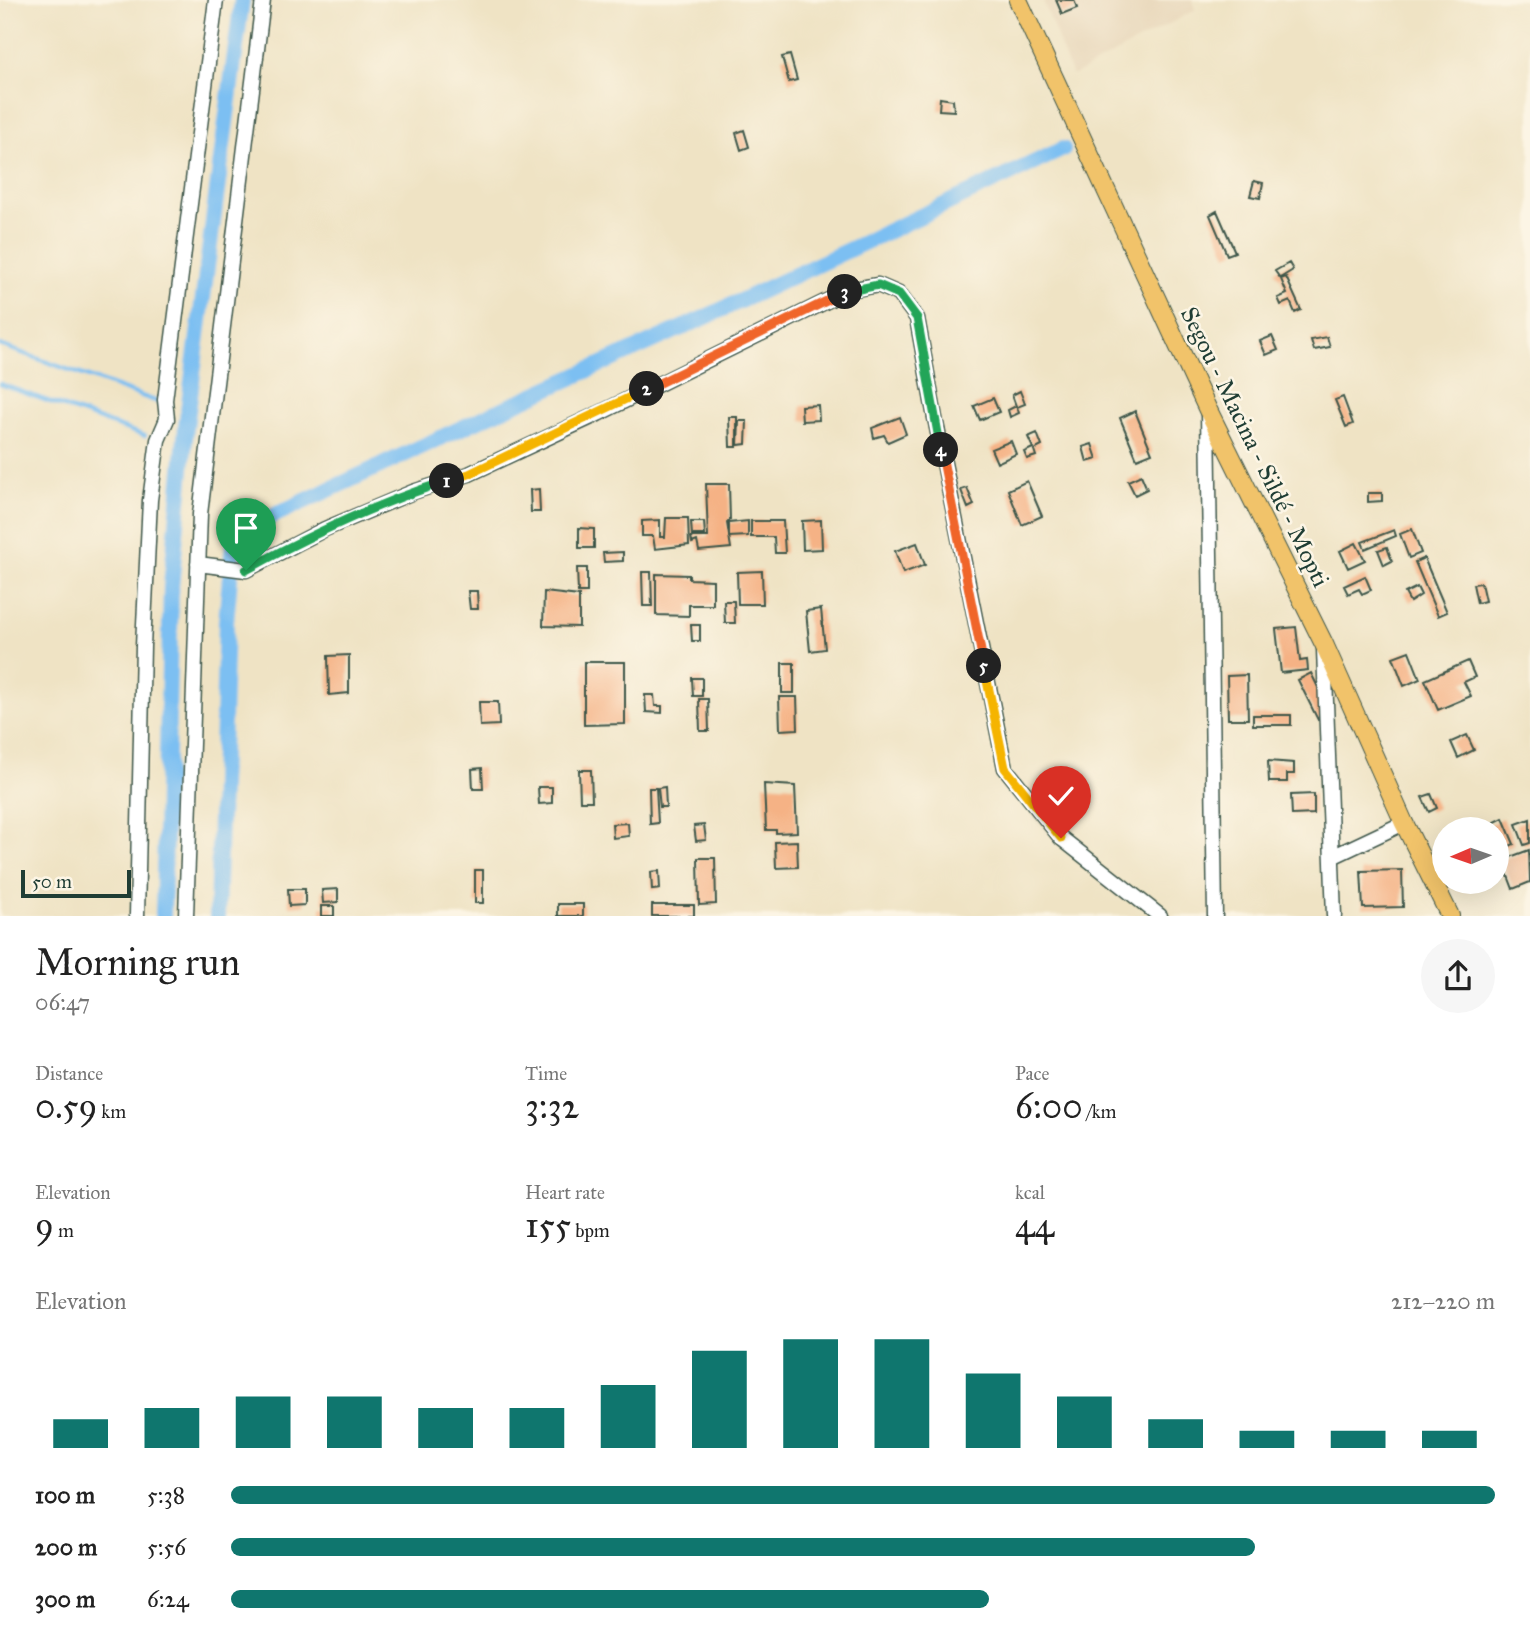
<!DOCTYPE html>
<meta charset="utf-8">
<style>
body{margin:0;font-family:"IM FELL Great Primer",serif;background:#f6f6f6;color:#222;height:100vh;display:flex;flex-direction:column;font-size:26px;white-space:nowrap}
*{box-sizing:border-box;margin:0}
p{font-size:23px;color:#767676}
.icon{flex:none;width:38px;height:38px;fill:none;stroke:currentColor;stroke-width:2;stroke-linecap:round;stroke-linejoin:round}
.map{position:relative;height:916px;overflow:hidden}
.side{display:flex;flex-direction:column;background:#fff;flex:1}
.side>*{flex:none}
.needle{width:46px;rotate:268deg}
.controls{position:absolute;left:1432px;top:817px;display:grid;gap:14px}
.controls a{display:grid;place-items:center;width:77px;height:77px;border-radius:50%;background:#fff;box-shadow:0 7px 28px #0002;font-size:35px}
.scale{position:absolute;left:21px;bottom:18px;width:110px;box-sizing:border-box;padding-left:7px;border:4px solid #1f3d34;border-top:0;font-size:19px;line-height:24px;white-space:nowrap;color:#1f3d34;-webkit-text-stroke:5px #fcf5e5;paint-order:stroke}
.pin{position:absolute;display:grid;place-items:center;width:60px;height:60px;color:#fff;margin:-72px -30px;border-radius:50% 50% 50% 0;rotate:-45deg;box-shadow:0 0 7px #0007}
.pin .icon{rotate:45deg}
.km{position:absolute;width:35px;height:35px;margin:-18px;border-radius:50%;background:#222;color:#fff;font-size:19px;line-height:35px;text-align:center}
.round{display:grid;place-items:center;flex:none;width:74px;height:74px;border-radius:37px;background:#f6f6f6}
.headline{display:flex;align-items:center;justify-content:space-between;height:119px;padding:0 35px}
h1{font-size:38px;font-weight:600;line-height:52px}
.stats{display:grid;grid-template-columns:repeat(3,1fr);gap:10px;height:119px;padding:7px 35px}
.stats div{display:grid;align-content:center}
.stats b{font-size:35px;font-weight:600}
.stats small{font-size:19px;font-weight:400}
.stats p{font-size:19px}
.chart{height:196px;padding:14px 35px}
.chart p{display:flex;justify-content:space-between}
.chart svg{width:100%;height:126px;margin-top:7px;stroke:#0f766e;stroke-width:6}
ul{padding:0 35px;list-style:none;font-size:23px}
li{display:grid;grid-template-columns:112px 84px 1fr;align-items:center;height:52px}
li i{height:18px;border-radius:9px;background:#0f766e}
.map>svg:first-child{display:block}
.built{fill:#e7d5b7}
.lines{fill:none;stroke-linecap:round;stroke-linejoin:round}
.stream{stroke:#7bbff2;stroke-width:4.5}
.canal{stroke:#7bbff2;stroke-width:16}
.building{fill:#f5b285}
.minor-casing{stroke:#3e564a;stroke-width:17}
.major-casing{stroke:#3e564a;stroke-width:20}
.minor{stroke:#fff;stroke-width:14}
.major{stroke:#f1c36a;stroke-width:18}
.split-1-casing{stroke:#fff;stroke-width:14}
.split-2-casing{stroke:#fff;stroke-width:14}
.split-3-casing{stroke:#fff;stroke-width:14}
.split-4-casing{stroke:#fff;stroke-width:14}
.split-5-casing{stroke:#fff;stroke-width:14}
.split-6-casing{stroke:#fff;stroke-width:14}
.split-1{stroke:#22a559;stroke-width:9}
.split-2{stroke:#f5b400;stroke-width:9}
.split-3{stroke:#f0652b;stroke-width:9}
.split-4{stroke:#22a559;stroke-width:9}
.split-5{stroke:#f0652b;stroke-width:9}
.split-6{stroke:#f5b400;stroke-width:9}
.labels{text-anchor:middle;stroke-width:5;stroke-linejoin:round;paint-order:stroke}
.street-label{font-size:24px;fill:#1f3d34;stroke:#fcf5e5}
</style>
<div class="map">
<svg width="1530" height="916" viewBox="0 0 1530 916">
<rect width="100%" height="100%" fill="#fcf5e5"/>
<filter id="ink" filterUnits="userSpaceOnUse"><feTurbulence type="fractalNoise" baseFrequency=".0143" numOctaves="2"/><feDisplacementMap in="SourceGraphic" scale="14" xChannelSelector="R" yChannelSelector="G"/><feConvolveMatrix kernelMatrix="1 2 1 2 8 2 1 2 1" color-interpolation-filters="sRGB"/></filter>
<filter id="wash" filterUnits="userSpaceOnUse"><feTurbulence type="fractalNoise" baseFrequency=".00686" numOctaves="4" result="noise"/><feDisplacementMap in="SourceGraphic" scale="28" xChannelSelector="R" yChannelSelector="G"/><feGaussianBlur stdDeviation="1.57" result="paint"/><feColorMatrix in="noise" values="0 0 0 0 0 0 0 0 0 0 0 0 0 0 0 0 0 1.4 0 .05"/><feComposite in="paint" operator="in"/></filter>
<g filter="url(#wash)">
<rect width="100%" height="100%" fill="#efe3c4"/>
<path class="built" d="M 1043,0 L 1192,0 L 1195,10 L 1072,76 Z"/>
<g class="lines">
<path class="stream" d="M 0,345 L 158,402
M 0,384 L 145,436"/>
<path class="canal" d="M 163,916 L 171,587 L 186,427 L 242,0
M 217,916 L 226,622 L 234,534 L 483,418 L 706,317 L 1063,149"/>
</g>
<g id="blocks">
<path class="building" d="M 1056,0 L 1074,0 L 1077,8 L 1062,14 Z
M 790,55 L 797,80 L 789,82 L 782,57 Z
M 940,98 L 953,100 L 954,111 L 939,110 Z
M 744,130 L 749,147 L 741,150 L 736,133 Z
M 1254,181 L 1263,183 L 1260,198 L 1250,196 Z
M 1217,211 L 1235,252 L 1227,255 L 1210,215 Z
M 1289,263 L 1293,270 L 1280,278 L 1275,271 Z
M 1286,277 L 1301,310 L 1295,313 L 1290,301 L 1281,305 L 1278,298 L 1287,294 L 1281,279 Z
M 1272,336 L 1278,350 L 1266,355 L 1260,341 Z
M 1327,337 L 1330,347 L 1314,350 L 1311,340 Z
M 1020,391 L 1025,404 L 1017,407 L 1019,413 L 1010,417 L 1008,410 L 1016,406 L 1012,395 Z
M 1343,397 L 1353,424 L 1346,427 L 1335,400 Z
M 993,398 L 999,412 L 980,420 L 974,406 Z
M 818,405 L 819,420 L 802,421 L 801,406 Z
M 1135,411 L 1152,453 L 1137,459 L 1120,418 Z
M 729,417 L 737,417 L 737,447 L 730,447 Z
M 900,417 L 906,434 L 888,442 L 884,435 L 874,438 L 872,428 Z
M 739,421 L 747,421 L 746,444 L 738,445 Z
M 1037,433 L 1042,446 L 1034,450 L 1036,456 L 1027,459 L 1024,452 L 1033,448 L 1028,437 Z
M 1011,441 L 1016,454 L 997,463 L 991,449 Z
M 1092,444 L 1097,459 L 1087,462 L 1083,447 Z
M 1141,475 L 1147,489 L 1135,495 L 1128,481 Z
M 1027,481 L 1042,516 L 1022,525 L 1008,490 Z
M 706,484 L 729,484 L 730,520 L 727,523 L 731,548 L 699,551 L 697,541 L 692,543 L 691,537 L 708,537 Z
M 967,488 L 974,505 L 968,508 L 961,490 Z
M 539,489 L 540,512 L 531,512 L 530,490 Z
M 1368,493 L 1382,493 L 1382,501 L 1368,502 Z
M 666,518 L 688,518 L 689,545 L 655,549 L 653,536 L 642,536 L 642,521 L 660,520 L 660,537 L 665,537 Z
M 821,520 L 822,549 L 803,550 L 802,521 Z
M 748,521 L 748,536 L 729,537 L 729,523 Z
M 751,521 L 783,521 L 785,553 L 775,553 L 774,537 L 751,537 Z
M 691,522 L 704,522 L 705,535 L 692,535 Z
M 579,528 L 594,529 L 594,548 L 579,548 Z
M 1412,529 L 1421,553 L 1409,558 L 1400,534 Z
M 1394,530 L 1396,536 L 1365,549 L 1362,542 Z
M 917,543 L 925,565 L 903,573 L 895,551 Z
M 1356,543 L 1365,560 L 1348,568 L 1340,551 Z
M 1387,547 L 1392,561 L 1384,565 L 1378,550 Z
M 623,552 L 623,561 L 604,562 L 603,553 Z
M 1424,558 L 1447,612 L 1438,616 L 1415,562 Z
M 577,568 L 587,568 L 587,592 L 578,592 Z
M 762,571 L 763,604 L 738,604 L 737,572 Z
M 642,572 L 651,572 L 652,606 L 643,606 Z
M 656,574 L 689,575 L 689,579 L 713,580 L 713,605 L 689,605 L 689,616 L 656,615 Z
M 1365,576 L 1371,590 L 1362,594 L 1359,589 L 1348,594 L 1344,586 Z
M 1481,583 L 1485,601 L 1477,603 L 1473,584 Z
M 1417,587 L 1421,595 L 1410,602 L 1405,593 Z
M 468,591 L 477,591 L 478,609 L 470,609 Z
M 544,592 L 579,596 L 579,627 L 543,626 Z
M 724,601 L 734,601 L 735,623 L 725,623 Z
M 821,609 L 825,649 L 810,651 L 806,611 Z
M 691,625 L 700,625 L 700,641 L 692,641 Z
M 1296,627 L 1300,661 L 1307,660 L 1308,670 L 1281,673 L 1276,629 Z
M 1409,651 L 1420,679 L 1404,686 L 1393,657 Z
M 349,655 L 349,693 L 329,695 L 328,656 Z
M 1468,661 L 1475,677 L 1464,682 L 1471,696 L 1438,710 L 1425,680 Z
M 584,662 L 625,662 L 625,724 L 584,725 Z
M 782,663 L 794,663 L 794,693 L 782,693 Z
M 1311,673 L 1331,714 L 1318,720 L 1298,680 Z
M 1247,675 L 1248,719 L 1228,719 L 1227,676 Z
M 692,678 L 702,678 L 702,696 L 693,696 Z
M 645,695 L 654,695 L 655,706 L 662,706 L 662,713 L 646,712 Z
M 779,697 L 797,697 L 798,729 L 780,730 Z
M 699,699 L 708,699 L 709,731 L 700,731 Z
M 479,702 L 498,702 L 499,725 L 480,726 Z
M 1253,715 L 1291,715 L 1291,725 L 1253,725 Z
M 1467,735 L 1474,750 L 1458,758 L 1451,742 Z
M 1268,761 L 1294,763 L 1294,774 L 1287,774 L 1287,782 L 1269,782 Z
M 482,768 L 483,789 L 473,789 L 472,769 Z
M 579,770 L 591,770 L 592,801 L 580,801 Z
M 764,784 L 795,786 L 797,832 L 776,833 L 776,830 L 766,830 Z
M 538,787 L 552,787 L 552,803 L 539,804 Z
M 665,787 L 666,807 L 660,807 L 658,788 Z
M 649,788 L 656,788 L 658,823 L 650,824 Z
M 1314,794 L 1314,814 L 1292,815 L 1291,795 Z
M 1431,794 L 1437,808 L 1429,812 L 1422,797 Z
M 1503,818 L 1514,844 L 1501,850 L 1496,840 L 1496,830 L 1491,830 L 1489,825 Z
M 1530,819 L 1530,843 L 1524,845 L 1516,824 Z
M 628,823 L 629,836 L 613,838 L 612,824 Z
M 704,825 L 706,840 L 696,841 L 694,826 Z
M 797,841 L 798,867 L 776,868 L 775,842 Z
M 1529,850 L 1530,882 L 1513,889 L 1502,860 Z
M 698,858 L 715,858 L 716,904 L 699,905 Z
M 475,870 L 483,870 L 483,903 L 475,903 Z
M 1402,870 L 1403,907 L 1363,908 L 1361,871 Z
M 659,871 L 660,889 L 652,890 L 651,872 Z
M 288,889 L 305,889 L 305,905 L 289,906 Z
M 338,889 L 338,902 L 323,903 L 322,890 Z
M 558,904 L 583,904 L 583,916 L 558,916 Z
M 652,905 L 694,905 L 694,916 L 652,916 Z
M 321,906 L 334,906 L 334,916 L 321,916 Z"/>
</g>
</g>
<g filter="url(#ink)">
<use href="#blocks" fill-opacity="0" stroke="#3e564a" stroke-width="2"/>
<g class="lines">
<g class="minor-casing">
<path id="minor" d="M 1208,411 L 1215,916
M 198,564 L 246,570 L 325,529 L 413,492 L 469,474 L 598,414 L 849,290 L 878,285 L 899,294 L 917,318 L 935,418 L 1005,768 L 1061,838 L 1160,916
M 1324,649 L 1334,916
M 1332,857 L 1404,823
M 137,916 L 143,646 L 150,500 L 158,440 L 167,419 L 165,400 L 216,0
M 186,916 L 200,514 L 263,0"/>
</g>
<g class="major-casing">
<path id="major" d="M 1018,0 L 1208,410 L 1324,644 L 1404,823 L 1450,916"/>
</g>
<use href="#minor" class="minor"/>
<use href="#major" class="major"/>
</g>
</g>
<g class="lines" filter="url(#ink)">
<g class="split-1-casing">
<path id="split-1" d="M 246,570 C 310,535 377,503 447,481"/>
</g>
<g class="split-2-casing">
<path id="split-2" d="M 447,481 L 469,474 L 647,389"/>
</g>
<g class="split-3-casing">
<path id="split-3" d="M 647,389 L 845,292"/>
</g>
<g class="split-4-casing">
<path id="split-4" d="M 845,292 L 878,285 L 899,294 L 917,318 L 941,450"/>
</g>
<g class="split-5-casing">
<path id="split-5" d="M 941,450 L 984,666"/>
</g>
<g class="split-6-casing">
<path id="split-6" d="M 984,666 L 1005,768 L 1061,838"/>
</g>
<use href="#split-1" class="split-1"/>
<use href="#split-2" class="split-2"/>
<use href="#split-3" class="split-3"/>
<use href="#split-4" class="split-4"/>
<use href="#split-5" class="split-5"/>
<use href="#split-6" class="split-6"/>
</g>
<g class="labels">
<g class="street-label">
<text transform="translate(1255 447) rotate(64)" y="8">Segou - Macina - Sildé - Mopti</text>
</g>
</g>
</svg>
<div class="controls">
<a><svg class="needle" viewBox="-14 -14 28 28"><path d="M0-13l5 13h-10z" fill="#e53935"/><path d="M0 13l5-13h-10z" fill="#767676"/></svg></a>
</div>
<div class="scale">50 m</div>
<div class="pin" style="left:246px;top:570px;background:#1e9e55"><svg class="icon" aria-label="arrive" viewBox="0 0 24 24"><path d="M6 21V4h12l-3 4 3 4H6"/></svg></div>
<div class="pin" style="left:1061px;top:838px;background:#d93025"><svg class="icon" aria-label="check" viewBox="0 0 24 24"><path d="M5 12l5 5 9-10"/></svg></div>
<b class="km" style="left:447px;top:481px">1</b>
<b class="km" style="left:647px;top:389px">2</b>
<b class="km" style="left:845px;top:292px">3</b>
<b class="km" style="left:941px;top:450px">4</b>
<b class="km" style="left:984px;top:666px">5</b>
</div>
<section class="side">
<div class="headline"><div><h1>Morning run</h1><p>06:47</p></div><a class="round"><svg class="icon" aria-label="share" viewBox="0 0 24 24"><path d="M12 15V3M7 8l5-5 5 5M5 13v7h14v-7"/></svg></a></div>
<div class="stats">
<div><p>Distance</p><b>0.59<small> km</small></b></div>
<div><p>Time</p><b>3:32</b></div>
<div><p>Pace</p><b>6:00<small> /km</small></b></div>
</div>
<div class="stats">
<div><p>Elevation</p><b>9<small> m</small></b></div>
<div><p>Heart rate</p><b>155<small> bpm</small></b></div>
<div><p>kcal</p><b>44</b></div>
</div>
<div class="chart"><p><span>Elevation</span>212–220 m</p>
<svg viewBox="0 0 160 44" preserveAspectRatio="none"><path d="M5 44V34M15 44V30M25 44V26M35 44V26M45 44V30M55 44V30M65 44V22M75 44V10M85 44V6M95 44V6M105 44V18M115 44V26M125 44V34M135 44V38M145 44V38M155 44V38"/></svg>
</div>
<ul>
<li><b>100 m</b>5:38<i style="width:100%"></i></li>
<li><b>200 m</b>5:56<i style="width:81%"></i></li>
<li><b>300 m</b>6:24<i style="width:60%"></i></li>
</ul>
</section>
